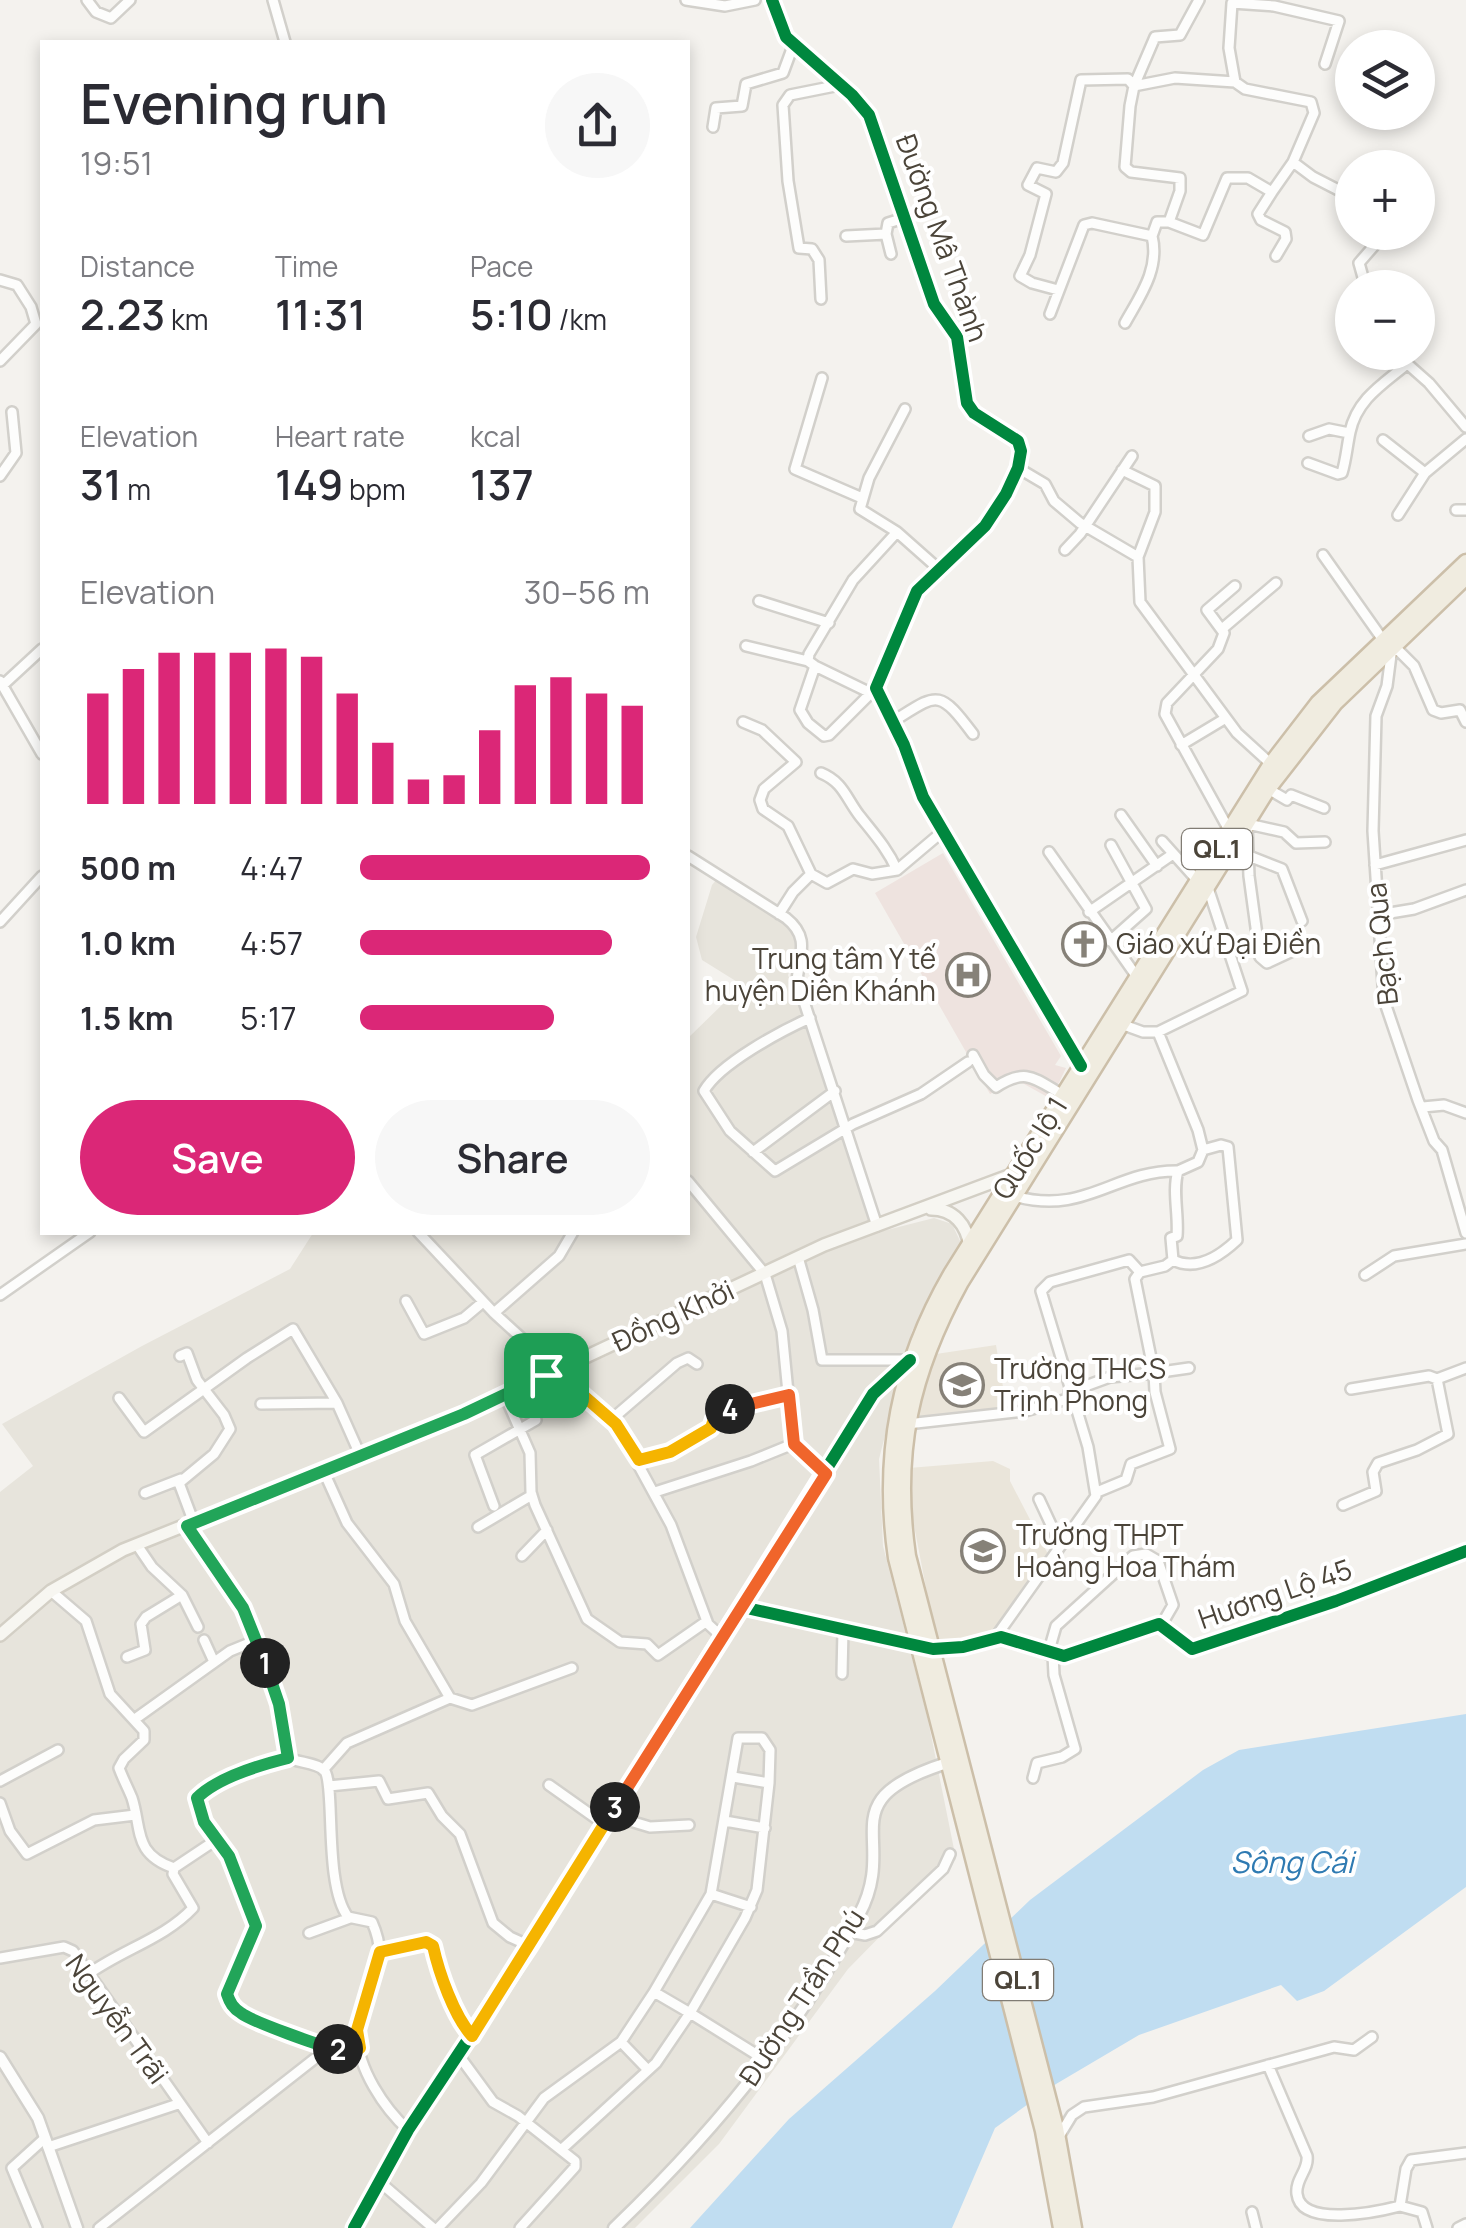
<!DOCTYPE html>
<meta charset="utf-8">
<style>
body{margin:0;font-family:Manrope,sans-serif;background:#f7f7f7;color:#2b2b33;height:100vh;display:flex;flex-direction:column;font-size:38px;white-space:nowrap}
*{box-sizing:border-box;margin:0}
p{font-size:32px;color:#7c7c81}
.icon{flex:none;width:55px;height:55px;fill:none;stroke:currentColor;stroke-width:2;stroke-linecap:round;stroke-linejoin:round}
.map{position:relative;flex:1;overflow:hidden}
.details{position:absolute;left:40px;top:40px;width:650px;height:1195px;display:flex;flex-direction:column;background:#fff;border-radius:0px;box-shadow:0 5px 15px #0003}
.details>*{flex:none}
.fabs{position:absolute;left:1335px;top:30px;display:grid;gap:20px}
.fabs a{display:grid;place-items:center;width:100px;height:100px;border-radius:50%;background:#fff;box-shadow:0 5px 15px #0003;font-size:50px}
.pin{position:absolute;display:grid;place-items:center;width:85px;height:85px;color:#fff;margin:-42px;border-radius:20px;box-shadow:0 5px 15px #0006}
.km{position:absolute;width:50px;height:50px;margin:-25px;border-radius:50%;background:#222;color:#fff;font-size:28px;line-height:50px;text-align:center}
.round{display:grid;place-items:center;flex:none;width:105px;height:105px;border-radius:52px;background:#f7f7f7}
.summary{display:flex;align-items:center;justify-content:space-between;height:170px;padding:0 40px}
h1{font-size:55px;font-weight:600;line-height:75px}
.metrics{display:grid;grid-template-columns:repeat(3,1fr);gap:15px;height:170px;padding:10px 40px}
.metrics div{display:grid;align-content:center}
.metrics b{font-size:42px;font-weight:600}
.metrics small{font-size:28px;font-weight:400}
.metrics p{font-size:28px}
.chart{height:280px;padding:20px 40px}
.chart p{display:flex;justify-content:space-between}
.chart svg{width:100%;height:180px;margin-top:10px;stroke:#db2777;stroke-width:6}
.cta{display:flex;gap:20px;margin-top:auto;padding:20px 40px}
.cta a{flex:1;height:115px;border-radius:60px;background:#db2777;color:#fff;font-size:40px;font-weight:600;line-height:115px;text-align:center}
.cta a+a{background:#f7f7f7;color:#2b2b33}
ul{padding:0 40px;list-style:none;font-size:32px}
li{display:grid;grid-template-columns:160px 120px 1fr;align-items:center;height:75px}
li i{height:25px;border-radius:12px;background:#db2777}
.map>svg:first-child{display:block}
.residential{fill:#e7e4dc}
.education{fill:#eae5da}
.medical{fill:#eee3df}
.water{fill:#c0ddf1}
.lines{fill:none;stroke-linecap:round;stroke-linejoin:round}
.minor-casing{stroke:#d2d0cb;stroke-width:14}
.tertiary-casing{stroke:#d2d0cb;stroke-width:15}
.secondary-casing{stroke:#d3cfc5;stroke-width:16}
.trunk-casing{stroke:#ccbfa9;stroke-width:19}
.minor{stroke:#fdfdfc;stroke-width:9}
.tertiary{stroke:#fdfdfc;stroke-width:10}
.secondary{stroke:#f7f6f1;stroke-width:11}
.trunk{stroke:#f0ece0;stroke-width:14}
.cycleway-casing{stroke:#fff;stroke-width:19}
.cycleway{stroke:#00873e;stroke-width:12}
.split-1-casing{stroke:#fff;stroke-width:20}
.split-2-casing{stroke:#fff;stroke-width:20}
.split-3-casing{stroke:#fff;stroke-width:20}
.split-4-casing{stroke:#fff;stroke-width:20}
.split-5-casing{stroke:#fff;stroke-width:20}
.split-1{stroke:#22a559;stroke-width:12}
.split-2{stroke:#22a559;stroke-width:12}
.split-3{stroke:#f5b400;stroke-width:12}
.split-4{stroke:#f0652b;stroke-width:12}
.split-5{stroke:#f5b400;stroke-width:12}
.labels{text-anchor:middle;stroke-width:8;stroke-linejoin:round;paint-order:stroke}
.shield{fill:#fff;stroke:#817c74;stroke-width:2.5}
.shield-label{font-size:25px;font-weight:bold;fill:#4b4439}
.street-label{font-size:28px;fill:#4b4439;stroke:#fff}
.poi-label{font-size:28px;fill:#4b4439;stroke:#fff;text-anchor:start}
.water-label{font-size:30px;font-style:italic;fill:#2e7ab2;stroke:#fff}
</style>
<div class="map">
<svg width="1466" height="2228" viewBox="0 0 1466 2228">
<rect width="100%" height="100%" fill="#f4f2ee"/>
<path class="residential" d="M 717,879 L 793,930 L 798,947 L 788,975 L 834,1103 L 847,1153 L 879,1232 L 934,1218 L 952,1224 L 961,1243 L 912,1331 L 879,1459 L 883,1546 L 928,1720 L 956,1859 L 848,1969 L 719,2144 L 635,2228 L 0,2228 L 0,1492 L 33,1466 L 2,1424 L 142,1346 L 290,1269 L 313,1233 L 688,1232 L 688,1038 L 728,999 L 739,983 L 702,960 L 696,937 L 712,885 Z"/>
<path class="education" d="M 996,1345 L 1007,1411 L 916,1421 L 927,1372 L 936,1354 Z
M 993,1461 L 1010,1469 L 1010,1481 L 1049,1556 L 991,1634 L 937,1645 L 912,1515 L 909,1468 Z"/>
<path class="medical" d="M 943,853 L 1061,1056 L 1055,1065 L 1066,1068 L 1051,1099 L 1017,1080 L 990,1094 L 875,893 Z"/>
<path class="water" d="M 1466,1714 L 1466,1887 L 1324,1991 L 1297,2001 L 1281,1985 L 1139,2035 L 1056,2084 L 995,2128 L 952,2228 L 690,2228 L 789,2119 L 935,1991 L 1030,1900 L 1203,1770 L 1239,1750 Z"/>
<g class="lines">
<g class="minor-casing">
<path id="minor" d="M 87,0 L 96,12 L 111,18 L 130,0
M 273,0 L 285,42
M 686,0 L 725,6 L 755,0
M 772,0 L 786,37 L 852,95 L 869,115 L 934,304 L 957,337 L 967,403 L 974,413 L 1018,441 L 1021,451 L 1018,468 L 1006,494 L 985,526 L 917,591 L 876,688 L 904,745 L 923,797 L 1081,1066
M 1232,3 L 1229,48 L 1235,82 L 1245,89 L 1311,102 L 1314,113 L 1293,162 L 1313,177 L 1352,197
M 1232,3 L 1274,6 L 1339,21 L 1325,64
M 1235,82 L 1175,78 L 1134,86 L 1130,106 L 1125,167 L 1131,172 L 1180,178 L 1180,191 L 1169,222 L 1203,235 L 1227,178 L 1248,178 L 1272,192 L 1293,162
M 713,127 L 716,108 L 742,106 L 746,84 L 783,73 L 793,46
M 1272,192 L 1258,214 L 1261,220 L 1285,232 L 1286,239 L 1276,256
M 846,236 L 886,234
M 891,254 L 886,234 L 888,223 L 904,218
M 0,280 L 17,285 L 31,307 L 36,324 L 0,361
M 1366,288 L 1359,263 L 1386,232
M 1058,290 L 1032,283 L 1020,276 L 1030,255 L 1046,194 L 1028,185 L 1037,168 L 1056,172 L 1063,163 L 1081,80 L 1128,79 L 1134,86 L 1155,37 L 1180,35 L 1199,0
M 821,299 L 819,260 L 812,249 L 799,248 L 788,181 L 783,105 L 790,95 L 840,85
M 1050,314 L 1084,225 L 1092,223 L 1152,236 L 1157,222 L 1169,222
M 1125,323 C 1140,296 1160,269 1152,236
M 1394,352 L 1429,383 L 1466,427
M 822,378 L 795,469 L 862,498
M 1309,436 L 1329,429 L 1349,433
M 1383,440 L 1425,473
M 1308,463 L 1338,474 L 1342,473 C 1346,460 1347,446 1350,432 C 1357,399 1383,384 1407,364
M 1018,468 L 1045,484 L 1054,501 L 1080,523 L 1138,557
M 1122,470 L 1155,486 L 1155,512 L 1138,557 L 1140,602 L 1237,733 L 1271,764
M 0,476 L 16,453 L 12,412
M 1456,510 L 1466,510
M 1398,515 L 1425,473 L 1466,439
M 897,532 L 860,509 L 869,478 L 905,409
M 1065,550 L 1080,534 L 1132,456
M 1323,555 L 1383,640
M 759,601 L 829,623
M 1222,629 L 1276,583
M 1392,644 L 1414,666 L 1433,710 L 1441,713 L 1460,710 L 1466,722
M 746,646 L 808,661
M 1392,647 L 1387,686 L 1376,716 L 1373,831 L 1384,1000 L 1418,1100 L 1434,1141 L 1442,1150 L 1466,1233
M 815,666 L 800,710 L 808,723 L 824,736 L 829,735 L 874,690
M 0,681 L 42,754
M 3,685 L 42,649
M 881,698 L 815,666 L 808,661 L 809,654 L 853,580 L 897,532 L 941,571
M 743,722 L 762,730 L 796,762 L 764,789 L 760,800 L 763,809 L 788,826 L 811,874
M 892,722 C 937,694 938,687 973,734
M 1181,745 L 1226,718
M 821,773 C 843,782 846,798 859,815 C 874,834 887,848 897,870
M 1268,789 L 1287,800 L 1291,795 L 1324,808
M 1121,815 L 1157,866
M 1247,824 L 1249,876 L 1260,957 L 1267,963 L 1295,950
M 1248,824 L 1284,832 L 1296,843 L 1325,842
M 1229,830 L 1165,714 L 1167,703 L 1218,649 L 1224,633 L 1207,610 L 1235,586
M 1162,841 L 1197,880
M 1049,852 L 1137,977
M 688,856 L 786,918 C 810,937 800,954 797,980 L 877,1226
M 1249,856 L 1282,869 L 1302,921
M 1375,865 L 1466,840
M 811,874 L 827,883 L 853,869 L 872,874 L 897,870 L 942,832
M 1089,912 L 1173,854
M 779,914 L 793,892 L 811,874
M 1378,915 L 1414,909 L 1466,890
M 0,922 L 42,876
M 1110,941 L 1146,909 L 1111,845
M 810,1018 C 781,1031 719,1064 704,1091 L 730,1131 L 775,1171 L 853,1124 L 921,1094 L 968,1062
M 1158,1032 L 1242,991 L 1207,885
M 973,1055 L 984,1075 L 996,1087 C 1027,1067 1035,1079 1063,1095
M 1423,1107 L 1444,1105 L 1466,1113
M 753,1152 L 835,1091
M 688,1181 L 765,1274 L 782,1331 L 793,1444 L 826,1474
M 1014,1196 C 1086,1216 1114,1170 1178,1171
M 418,1232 L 494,1313 L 616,1424 L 671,1525 L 708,1624 L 723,1638
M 798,1257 L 813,1310 L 822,1360 L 910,1360
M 1173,1260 C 1197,1272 1220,1256 1237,1240 L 1228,1147 L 1221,1145 L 1203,1150
M 1365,1275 L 1394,1256 L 1466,1244
M 0,1295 L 90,1232
M 406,1301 L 424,1334 L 464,1318 L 483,1302
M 494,1313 L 559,1256 L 573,1232
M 180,1356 L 187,1353 L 197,1380 L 224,1415 L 230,1429 L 214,1454 L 179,1483 L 194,1523
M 1351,1389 L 1429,1376 L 1437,1379 L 1466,1368
M 1069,1392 L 1110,1377 L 1154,1373 L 1135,1279 L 1140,1272 L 1165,1266 L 1173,1260 L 1171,1238 L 1177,1236 C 1179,1215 1172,1191 1178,1171 L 1198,1162 L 1203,1150 L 1198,1130 L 1158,1032 L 1143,1032 L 1121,1024
M 505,1396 L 530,1453 L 531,1492 L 535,1505 L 587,1619 L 620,1642 L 647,1644 L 658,1655 L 707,1621
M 119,1398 L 144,1432 L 247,1358 L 293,1329 L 337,1403 L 361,1457
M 261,1404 L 337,1403
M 612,1419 L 677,1363 L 688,1358 L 697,1364
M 907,1424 L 1025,1411 L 1071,1398
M 639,1460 L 670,1452 L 711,1428 L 716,1413 L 789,1395
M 655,1492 L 751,1461 L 793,1444
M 1097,1492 L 1126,1480 L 1131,1464 L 1170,1449 L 1155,1392 L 1154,1373 L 1189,1368
M 145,1493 L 181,1479
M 1039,1499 L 1060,1544
M 1343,1505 L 1376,1491 L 1373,1472 L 1378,1463 L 1417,1450 L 1448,1434 L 1437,1379
M 494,1506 L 475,1455 L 536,1420
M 187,1526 L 238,1599 L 257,1640 L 279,1705 L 287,1757 C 297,1763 315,1762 324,1770 C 336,1782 323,1884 348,1917 L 372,1922 C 396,1976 355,1991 357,2035 C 358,2069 384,2108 408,2130
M 478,1527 L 532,1495
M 137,1545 L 152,1567 L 182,1595 L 198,1627
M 522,1556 L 547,1530
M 51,1591 L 86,1621 L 110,1694 L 144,1731 L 144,1740 L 124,1759 L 119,1768 C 123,1779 128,1788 132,1798 C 142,1829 133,1854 174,1868 L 216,1840
M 995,1638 L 1096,1496 L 1088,1447 L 1041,1291 L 1050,1282 L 1129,1260 L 1140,1272
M 204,1640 L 214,1662
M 1048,1654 L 1056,1626 L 1133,1556 L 1146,1554 L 1158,1561 L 1173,1605 L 1162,1624
M 127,1657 L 145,1650 L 141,1624 L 146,1617 L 182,1595
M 842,1674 L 843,1630
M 450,1698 L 472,1705 L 572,1668
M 135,1719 L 230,1651 L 257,1640
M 288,1758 C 258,1765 226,1778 199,1794 C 193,1818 217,1836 228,1855 C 233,1863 234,1874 238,1884 C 244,1895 252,1906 255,1918 C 262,1947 216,1980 230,2004 C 241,2021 305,2037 327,2049
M 323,1770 L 347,1743 L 450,1698 L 405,1621 L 394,1584 L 347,1523 L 324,1472
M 733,1777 L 769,1783
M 1033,1778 L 1037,1763 L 1062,1757 L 1075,1749 L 1054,1675 L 1053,1655
M 0,1781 L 58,1750
M 549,1785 L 604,1824
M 329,1786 L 379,1781 L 388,1799 L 428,1793 L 442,1816 L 460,1834 L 493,1923 L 510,1937 L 530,1946
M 0,1803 L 10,1831 L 27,1854 L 94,1820 L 135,1815
M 610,1815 L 650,1827 L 689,1825
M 725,1821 L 765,1828
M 711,1894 L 751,1907
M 849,1932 L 865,1935 L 877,1931 L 943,1869 L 950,1854
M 309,1933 L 350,1918
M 380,1952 L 402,1945 L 431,1944 C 442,1973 450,2012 472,2036
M 0,1958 L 64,1947 L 73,1951 L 208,2143
M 90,1973 C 124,1949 165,1938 193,1908 L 173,1874 L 174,1868
M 654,1992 L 711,1894 L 738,1738 L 762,1738 L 770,1750 L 769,1783 L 757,1890 L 745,1918 L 690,2013 L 767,2061
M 621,2042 L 648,2070
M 460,2057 L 493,2102 L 518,2116 L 575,2161 L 575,2167 L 520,2228
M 1268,2065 L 1307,2156 C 1309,2170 1295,2179 1297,2194 C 1301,2228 1377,2212 1400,2206 L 1406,2169 L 1411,2160 L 1466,2153
M 1058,2138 L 1072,2115 L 1084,2107 L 1153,2097 L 1334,2047 L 1354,2050 L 1372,2037
M 48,2147 L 178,2104
M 381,2183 L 433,2228
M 1400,2206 L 1422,2212 L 1427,2228
M 1252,2212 L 1256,2228
M 37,2228 L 12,2168 L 45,2138
M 99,2228 L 327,2049 L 360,2047
M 438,2228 L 481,2183 L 544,2098 L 621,2042 L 654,1992 L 690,2013 L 656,2063 L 562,2149
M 1458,2228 L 1466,2224"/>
</g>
<g class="tertiary-casing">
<path id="tertiary" d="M 742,1607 L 933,1649 L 963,1647 L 1001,1637 L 1064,1656 L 1159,1624 L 1192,1649 L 1336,1601 L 1466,1551
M 0,2057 L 38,2118 L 77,2228
M 354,2228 L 408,2130 L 530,1946 L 873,1394 L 910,1360
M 614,2228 C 710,2136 797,2032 859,1915 C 901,1837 824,1801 950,1762"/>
</g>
<g class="secondary-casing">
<path id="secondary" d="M 931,1209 C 954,1209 967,1225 970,1247
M 0,1635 L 51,1591 L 123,1550 L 464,1414 L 824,1245 L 1014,1174"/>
</g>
<g class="trunk-casing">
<path id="trunk" d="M 1061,2228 L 1043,2131 L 896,1558 C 881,1455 899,1364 951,1274 L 1271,764 L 1318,703 L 1466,562
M 1074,2228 L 1056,2128 L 908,1556 C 893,1452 911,1373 961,1282 L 1268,789 L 1335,703 L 1466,577"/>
</g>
<use href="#minor" class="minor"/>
<use href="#tertiary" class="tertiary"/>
<use href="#secondary" class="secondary"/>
<use href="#trunk" class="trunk"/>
<g class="cycleway-casing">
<path id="cycleway" d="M 772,0 L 786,37 L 852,95 L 869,115 L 934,304 L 957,337 L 967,403 L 974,413 L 1018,441 L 1021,451 L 1018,468 L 1006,494 L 985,526 L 917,591 L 876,688 L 904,745 L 923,797 L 1081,1066
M 742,1607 L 933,1649 L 963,1647 L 1001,1637 L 1064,1656 L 1159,1624 L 1192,1649 L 1336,1601 L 1466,1551
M 354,2228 L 408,2130 L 530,1946 L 873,1394 L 910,1360"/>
</g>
<use href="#cycleway" class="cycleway"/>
</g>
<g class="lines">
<g class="split-1-casing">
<path id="split-1" d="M 265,1663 L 243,1608 L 187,1526 L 464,1414 L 546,1375"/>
</g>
<g class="split-2-casing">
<path id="split-2" d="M 265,1663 L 279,1704 L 288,1758 C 260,1765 218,1777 197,1798 L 204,1822 L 229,1856 L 256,1926 L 227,1994 C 230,2003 233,2008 241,2013 C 251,2021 327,2049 338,2049"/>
</g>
<g class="split-3-casing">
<path id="split-3" d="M 338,2049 L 360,2048 L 357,2030 L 380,1952 L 426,1942 L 433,1946 C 439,1973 454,2016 472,2036 L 615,1807"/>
</g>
<g class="split-4-casing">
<path id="split-4" d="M 615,1807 L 826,1474 L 794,1444 L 789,1395 L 730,1409"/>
</g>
<g class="split-5-casing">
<path id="split-5" d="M 546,1375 L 554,1370 L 616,1424 L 639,1460 L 670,1452 L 711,1428 L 716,1413 L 730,1409"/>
</g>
<use href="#split-1" class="split-1"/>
<use href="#split-2" class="split-2"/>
<use href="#split-3" class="split-3"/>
<use href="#split-4" class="split-4"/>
<use href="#split-5" class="split-5"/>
</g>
<defs>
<g id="church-ring" transform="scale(2.25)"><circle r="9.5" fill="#fff" stroke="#868178" stroke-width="1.5"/><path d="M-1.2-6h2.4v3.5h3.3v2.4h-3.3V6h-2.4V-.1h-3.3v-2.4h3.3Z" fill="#868178"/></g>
<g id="hospital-ring" transform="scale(2.25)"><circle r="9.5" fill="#fff" stroke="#868178" stroke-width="1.5"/><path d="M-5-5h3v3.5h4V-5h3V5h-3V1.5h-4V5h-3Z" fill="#868178"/></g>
<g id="school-ring" transform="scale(2.25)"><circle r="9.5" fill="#fff" stroke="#868178" stroke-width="1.5"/><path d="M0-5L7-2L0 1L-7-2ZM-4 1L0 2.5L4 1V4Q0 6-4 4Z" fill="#868178"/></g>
</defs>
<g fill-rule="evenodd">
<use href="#church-ring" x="1084" y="944"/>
<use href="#hospital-ring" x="968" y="975"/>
<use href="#school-ring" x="962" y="1385"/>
<use href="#school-ring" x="983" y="1551"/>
</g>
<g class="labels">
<g class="shield">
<rect x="1182" y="829" width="70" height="40" rx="8"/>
<rect x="983" y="1960" width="70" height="40" rx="8"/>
</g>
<g class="shield-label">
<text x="1217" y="858">QL.1</text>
<text x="1018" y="1989">QL.1</text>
</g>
<g class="street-label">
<text transform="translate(942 238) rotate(70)" y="10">Đường Mâ Thành</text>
<text transform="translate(1382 944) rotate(-96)" y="10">Bạch Qua</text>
<text transform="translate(1030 1148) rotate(-58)" y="10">Quốc lộ 1</text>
<text transform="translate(673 1316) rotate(-25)" y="10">Đồng Khởi</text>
<text transform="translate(1275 1594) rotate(-19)" y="10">Hương Lộ 45</text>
<text transform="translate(802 1997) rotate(-57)" y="10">Đường Trần Phú</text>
<text transform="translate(117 2019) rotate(54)" y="10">Nguyễn Trãi</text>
</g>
<g class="poi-label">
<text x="1116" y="954">Giáo xứ Đại Điền</text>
<text x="936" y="969" text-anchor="end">Trung tâm Y tế<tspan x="936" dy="32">huyện Diên Khánh</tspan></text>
<text x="994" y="1379">Trường THCS<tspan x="994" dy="32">Trịnh Phong</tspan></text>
<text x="1016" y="1545">Trường THPT<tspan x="1016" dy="32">Hoàng Hoa Thám</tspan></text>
</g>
<g class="water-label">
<text x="1292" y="1873">Sông Cái</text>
</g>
</g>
</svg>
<div class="fabs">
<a><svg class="icon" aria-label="layers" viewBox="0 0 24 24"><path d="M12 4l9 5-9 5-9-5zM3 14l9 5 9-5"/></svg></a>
<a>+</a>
<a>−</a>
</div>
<div class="pin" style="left:546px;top:1375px;background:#1e9e55"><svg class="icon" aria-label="arrive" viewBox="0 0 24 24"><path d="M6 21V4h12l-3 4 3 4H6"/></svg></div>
<b class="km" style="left:265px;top:1663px">1</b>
<b class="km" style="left:338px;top:2049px">2</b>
<b class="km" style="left:615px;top:1807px">3</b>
<b class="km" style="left:730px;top:1409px">4</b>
<section class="details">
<div class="summary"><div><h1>Evening run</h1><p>19:51</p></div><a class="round"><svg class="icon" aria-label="share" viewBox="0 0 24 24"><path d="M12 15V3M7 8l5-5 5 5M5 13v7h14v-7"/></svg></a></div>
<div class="metrics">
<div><p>Distance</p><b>2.23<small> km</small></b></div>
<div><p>Time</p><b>11:31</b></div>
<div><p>Pace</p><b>5:10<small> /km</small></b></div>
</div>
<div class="metrics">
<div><p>Elevation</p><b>31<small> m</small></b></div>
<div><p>Heart rate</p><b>149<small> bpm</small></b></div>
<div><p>kcal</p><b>137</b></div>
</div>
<div class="chart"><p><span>Elevation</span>30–56 m</p>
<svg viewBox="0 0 160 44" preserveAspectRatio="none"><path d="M5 44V17M15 44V11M25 44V7M35 44V7M45 44V7M55 44V6M65 44V8M75 44V17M85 44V29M95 44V38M105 44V37M115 44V26M125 44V15M135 44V13M145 44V17M155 44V20"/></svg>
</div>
<ul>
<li><b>500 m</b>4:47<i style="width:100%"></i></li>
<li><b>1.0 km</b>4:57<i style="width:87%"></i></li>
<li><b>1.5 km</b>5:17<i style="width:67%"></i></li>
</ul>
<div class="cta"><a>Save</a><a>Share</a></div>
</section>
</div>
